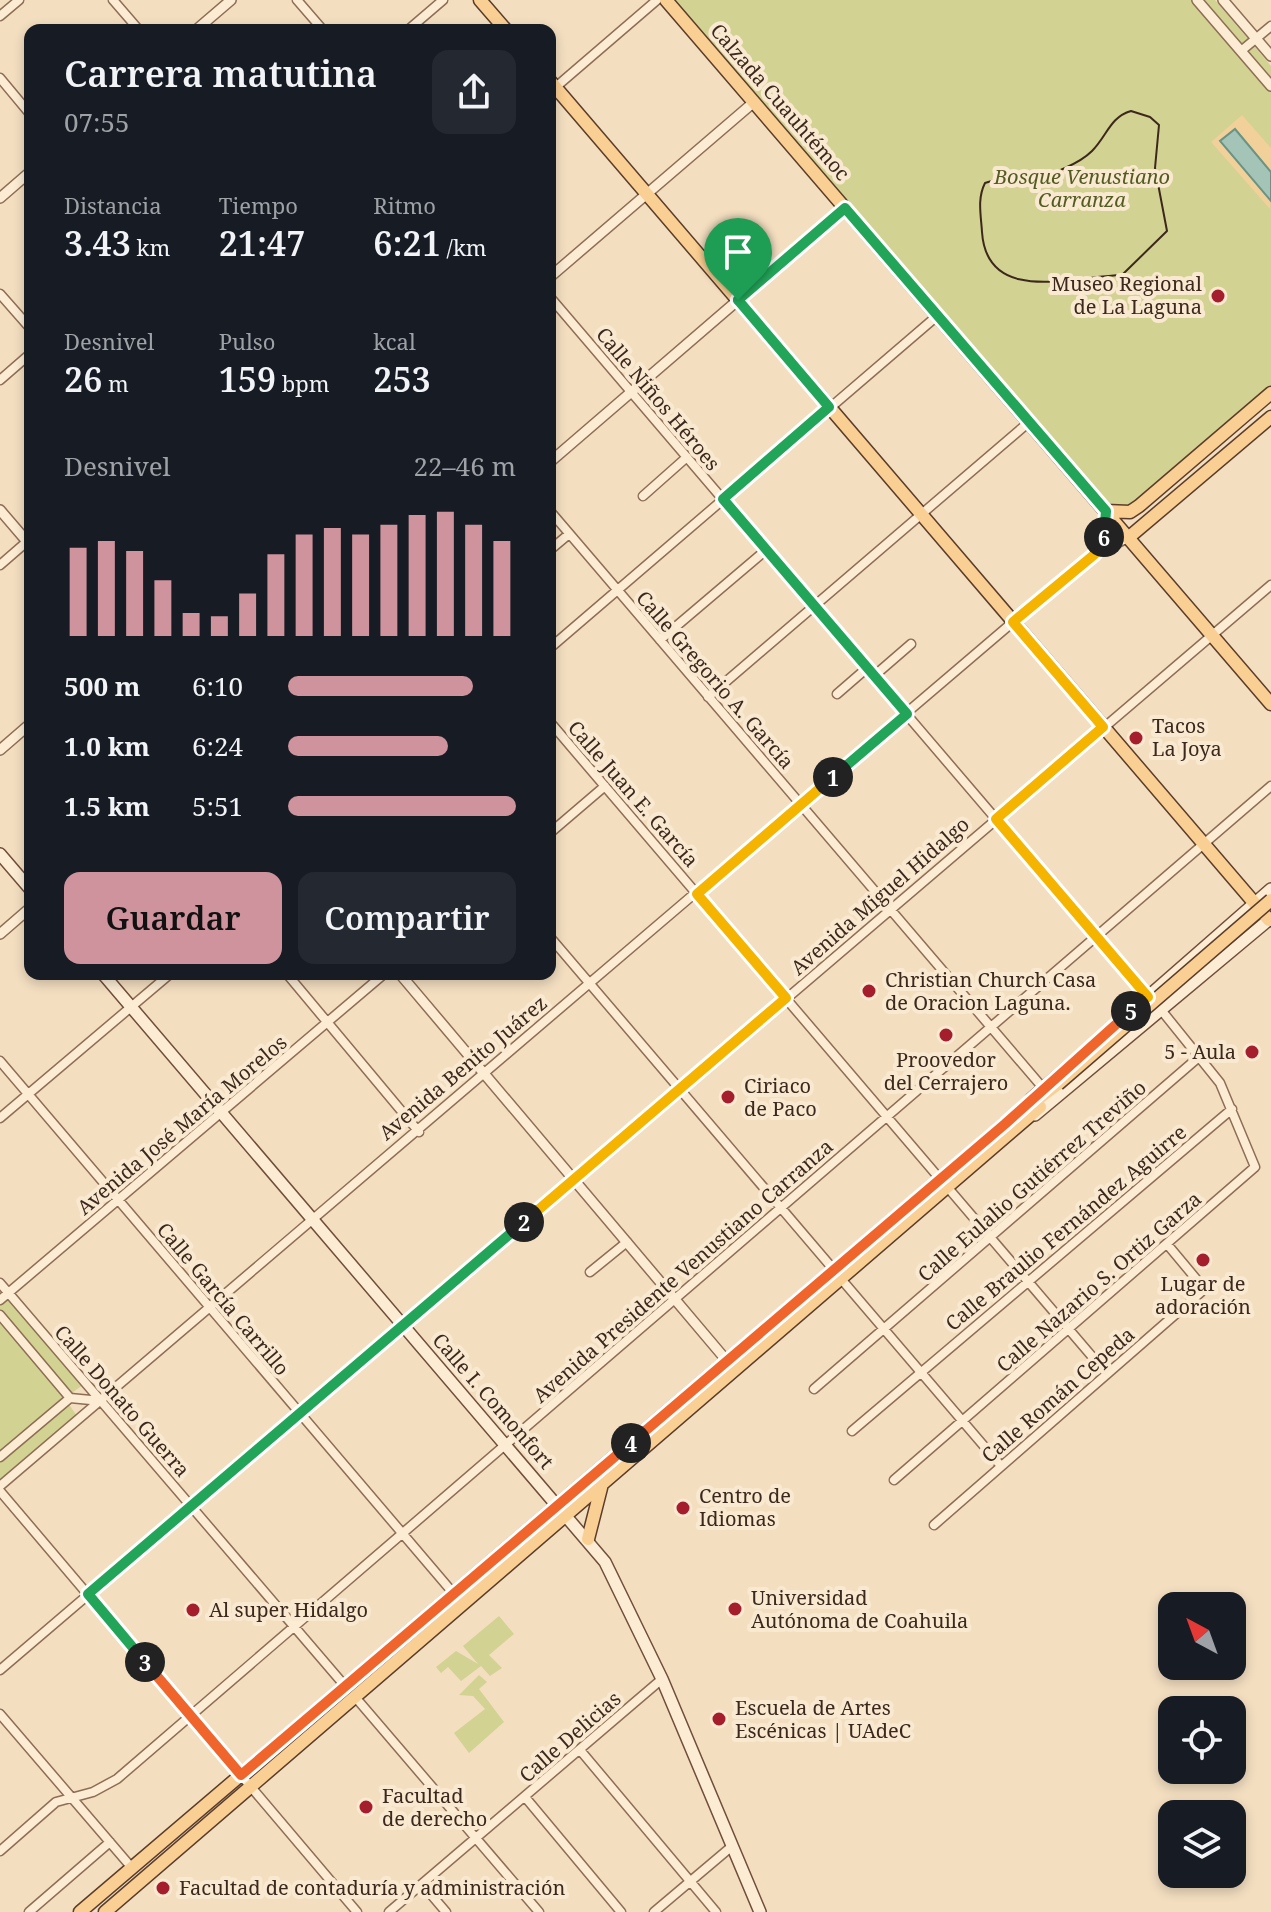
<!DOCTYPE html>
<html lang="es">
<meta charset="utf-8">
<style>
body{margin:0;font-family:"Noto Serif",serif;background:#242831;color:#f1f3f6;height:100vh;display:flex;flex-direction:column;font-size:30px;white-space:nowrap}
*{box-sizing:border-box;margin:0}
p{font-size:26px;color:#9ea1a6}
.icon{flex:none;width:44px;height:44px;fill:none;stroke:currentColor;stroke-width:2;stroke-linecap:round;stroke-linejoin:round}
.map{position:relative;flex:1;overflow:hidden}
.details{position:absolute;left:24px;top:24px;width:532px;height:956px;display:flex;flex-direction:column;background:#171b24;border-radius:16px;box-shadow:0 4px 12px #0003}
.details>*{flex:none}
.needle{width:52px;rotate:319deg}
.tools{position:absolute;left:1158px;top:1592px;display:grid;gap:16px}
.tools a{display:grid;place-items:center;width:88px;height:88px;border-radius:16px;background:#171b24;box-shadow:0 4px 12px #0003;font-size:40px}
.pin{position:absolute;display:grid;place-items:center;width:68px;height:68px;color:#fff;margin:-82px -34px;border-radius:50% 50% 50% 0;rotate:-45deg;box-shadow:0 0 8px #0007}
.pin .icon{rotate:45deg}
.km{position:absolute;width:40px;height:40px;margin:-20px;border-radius:50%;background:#222;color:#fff;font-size:22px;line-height:40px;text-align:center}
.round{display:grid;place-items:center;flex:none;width:84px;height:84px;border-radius:16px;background:#242831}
.head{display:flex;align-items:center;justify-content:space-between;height:136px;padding:0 40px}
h1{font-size:36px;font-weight:600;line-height:60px}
.metrics{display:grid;grid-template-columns:repeat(3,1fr);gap:12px;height:136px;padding:8px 40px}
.metrics div{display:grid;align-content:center}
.metrics b{font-size:34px;font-weight:600}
.metrics small{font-size:22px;font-weight:400}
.metrics p{font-size:22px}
.chart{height:224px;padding:16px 40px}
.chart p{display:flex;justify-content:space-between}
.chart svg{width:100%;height:144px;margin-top:8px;stroke:#ce939c;stroke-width:6}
.button{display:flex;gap:16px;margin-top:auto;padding:16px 40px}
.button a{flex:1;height:92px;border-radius:16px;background:#ce939c;color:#111;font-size:32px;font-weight:600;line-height:92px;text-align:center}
.button a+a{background:#242831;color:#f1f3f6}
ul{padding:0 40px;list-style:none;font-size:26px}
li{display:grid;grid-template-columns:128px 96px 1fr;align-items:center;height:60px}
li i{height:20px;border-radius:10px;background:#ce939c}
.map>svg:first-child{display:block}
.green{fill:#d2d292}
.sand{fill:#f2d099}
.water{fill:#a3c4b7;stroke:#699384;stroke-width:2}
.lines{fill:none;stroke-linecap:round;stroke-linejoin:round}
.minor-casing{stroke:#8e6d55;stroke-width:11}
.tertiary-casing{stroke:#8e6d55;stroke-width:12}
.secondary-casing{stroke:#704e39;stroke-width:14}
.primary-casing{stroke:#5b3c2a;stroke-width:15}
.minor{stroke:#fcecd4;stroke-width:8}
.tertiary{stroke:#fcecd4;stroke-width:9}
.secondary{stroke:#fcecd4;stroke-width:11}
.primary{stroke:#facf93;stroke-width:12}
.tram{stroke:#3c281c;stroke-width:2}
.primary-bridge-casing{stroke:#5b3c2a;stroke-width:15;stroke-linecap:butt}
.primary-bridge{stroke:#facf93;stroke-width:12}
.split-1-casing{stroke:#fff;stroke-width:16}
.split-2-casing{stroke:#fff;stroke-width:16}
.split-3-casing{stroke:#fff;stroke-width:16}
.split-4-casing{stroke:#fff;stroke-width:16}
.split-5-casing{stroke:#fff;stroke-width:16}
.split-6-casing{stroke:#fff;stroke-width:16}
.split-7-casing{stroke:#fff;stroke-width:16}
.split-1{stroke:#22a559;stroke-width:10}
.split-2{stroke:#f5b400;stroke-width:10}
.split-3{stroke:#22a559;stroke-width:10}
.split-4{stroke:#f0652b;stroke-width:10}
.split-5{stroke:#f0652b;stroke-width:10}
.split-6{stroke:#f5b400;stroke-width:10}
.split-7{stroke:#22a559;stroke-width:10}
.poi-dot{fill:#a41e2e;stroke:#f9e9d0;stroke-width:3}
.labels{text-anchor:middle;stroke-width:8;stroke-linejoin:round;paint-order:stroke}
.street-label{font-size:20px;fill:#3c281c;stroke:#f9e9d0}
.park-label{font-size:20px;font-style:italic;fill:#525b20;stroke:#f9e9d0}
.poi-label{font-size:20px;fill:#3c281c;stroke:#f9e9d0;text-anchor:start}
</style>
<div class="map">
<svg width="1271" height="1912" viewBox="0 0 1271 1912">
<rect width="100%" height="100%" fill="#f3dec0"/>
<path class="green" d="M 671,0 L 1215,0 L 1271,66 L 1271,389 L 1141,498 L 1119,513 L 1112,505 L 1103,505 Z
M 8,1297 L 83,1385 L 73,1392 L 76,1396 L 68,1403 L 77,1416 L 0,1482 L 0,1305 Z
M 499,1616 L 514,1634 L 489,1655 L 502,1668 L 490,1676 L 481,1666 L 461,1681 L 448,1667 L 441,1673 L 436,1667 L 456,1651 L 478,1664 L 463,1646 Z
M 479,1675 L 487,1682 L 479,1689 L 504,1722 L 469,1753 L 454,1733 L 485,1709 L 473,1696 L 459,1695 Z"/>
<path class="sand" d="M 1242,115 L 1271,148 L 1270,209 L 1211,142 Z"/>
<path class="water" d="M 1235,129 L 1271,172 L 1271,201 L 1220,141 Z"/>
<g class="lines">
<g class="minor-casing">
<path id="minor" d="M 113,0 L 139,30
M 297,0 L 323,30
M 0,16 L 19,0
M 408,30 L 443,0
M 1241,51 L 1271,26
M 0,78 L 30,114
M 550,92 L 657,0
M 0,294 L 30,328
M 550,297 L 1148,997
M 0,380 L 30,354
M 643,496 L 687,457
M 550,511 L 1043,1088
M 550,550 L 569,534
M 0,565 L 30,539
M 660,640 L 766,550
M 550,648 L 937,316
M 874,676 L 911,644
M 837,694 L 867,668
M 708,697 L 1029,422
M 550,722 L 940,1179
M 550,833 L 605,786
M 550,937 L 834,1270
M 287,974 L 419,1132
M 0,1061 L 454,1594
M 0,1118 L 170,974
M 949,1189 L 1107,1374
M 590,1272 L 627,1242
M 842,1280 L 1001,1466
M 0,1283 L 345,1686
M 0,1300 L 384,974
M 0,1315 L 70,1398 L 0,1457
M 814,1389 L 1200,1056
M 70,1398 L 101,1401
M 852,1431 L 1232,1109
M 894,1480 L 1255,1167 L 1220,1083 L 1162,1011
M 0,1486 L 1013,622 L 1095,554 L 1128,538
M 0,1491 L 357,1912
M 934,1525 L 1201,1292 L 1202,1286 L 1167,1244
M 0,1670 L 1271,585
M 356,1698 L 539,1912
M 0,1714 L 132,1868
M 580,1750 L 716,1912
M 525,1797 L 621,1912
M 0,1851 L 56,1802 L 93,1792 L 117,1779 L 1271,786
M 423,1885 L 446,1912
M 29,1912 L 110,1842
M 389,1912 L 662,1679
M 654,1912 L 731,1847"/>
</g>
<g class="tertiary-casing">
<path id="tertiary" d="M 1197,0 L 1271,86
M 1223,0 L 1271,56
M 196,30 L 231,0
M 0,198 L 30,172
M 550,277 L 754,102
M 550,462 L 845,208
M 0,510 L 30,545
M 0,750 L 30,724
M 0,934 L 30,908
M 400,974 L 727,1361"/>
</g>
<g class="secondary-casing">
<path id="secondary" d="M 0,854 L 30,889
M 103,974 L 605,1562 L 662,1679 L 760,1912
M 1031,1099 L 1271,889
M 1035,1115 L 1271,918"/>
</g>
<g class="primary-casing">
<path id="primary" d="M 480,0 L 506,30
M 666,0 L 1271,704
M 550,81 L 1269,920
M 1128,538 L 1271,417
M 1095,554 L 1106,531 L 1106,511 L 1130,512 L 1139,506 L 1271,393
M 588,1539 L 601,1488
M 80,1912 L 1005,1124 L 1058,1084
M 105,1912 L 1040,1107"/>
</g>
<use href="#minor" class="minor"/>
<use href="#tertiary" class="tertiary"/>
<use href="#secondary" class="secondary"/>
<use href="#primary" class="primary"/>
<path class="tram" d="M 1131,111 L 1150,117 L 1159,125 L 1155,168 L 1167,231 L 1122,275 C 1074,276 987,306 982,232 C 981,215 977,199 985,183 C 1014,172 1033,184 1065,168 C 1074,164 1086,157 1092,151 C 1107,136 1110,117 1131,111 Z"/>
<g class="primary-bridge-casing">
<path id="primary-bridge" d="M 1058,1084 L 1271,900"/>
</g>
<use href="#primary-bridge" class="primary-bridge"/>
</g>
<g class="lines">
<g class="split-1-casing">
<path id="split-1" d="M 738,300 L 829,407 L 723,499 L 907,714 L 833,777"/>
</g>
<g class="split-2-casing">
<path id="split-2" d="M 524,1222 L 786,998 L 697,894 L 833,777"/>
</g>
<g class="split-3-casing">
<path id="split-3" d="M 145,1662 L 88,1594 L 524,1222"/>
</g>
<g class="split-4-casing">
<path id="split-4" d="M 145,1662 L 241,1775 L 631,1443"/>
</g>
<g class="split-5-casing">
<path id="split-5" d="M 631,1443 L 1005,1124 L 1131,1011"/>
</g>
<g class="split-6-casing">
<path id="split-6" d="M 1104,537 L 1095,554 L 1013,622 L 1103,727 L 996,819 L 1148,997 L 1131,1011"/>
</g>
<g class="split-7-casing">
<path id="split-7" d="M 738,300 L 845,208 L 1106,511 L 1104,537"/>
</g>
<use href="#split-1" class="split-1"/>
<use href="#split-2" class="split-2"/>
<use href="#split-3" class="split-3"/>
<use href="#split-4" class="split-4"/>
<use href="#split-5" class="split-5"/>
<use href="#split-6" class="split-6"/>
<use href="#split-7" class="split-7"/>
</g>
<g class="poi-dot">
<circle cx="1218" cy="296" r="8"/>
<circle cx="1136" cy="738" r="8"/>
<circle cx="869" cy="991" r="8"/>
<circle cx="946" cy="1035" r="8"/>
<circle cx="1252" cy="1052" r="8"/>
<circle cx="728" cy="1097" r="8"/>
<circle cx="1203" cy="1260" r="8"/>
<circle cx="683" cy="1508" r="8"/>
<circle cx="735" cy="1609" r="8"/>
<circle cx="193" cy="1610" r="8"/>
<circle cx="719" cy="1719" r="8"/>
<circle cx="366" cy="1807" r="8"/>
<circle cx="163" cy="1888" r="8"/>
</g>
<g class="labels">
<g class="street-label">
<text transform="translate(780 102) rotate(49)" y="7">Calzada Cuauhtémoc</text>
<text transform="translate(658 399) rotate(50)" y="7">Calle Niños Héroes</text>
<text transform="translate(715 680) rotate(49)" y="7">Calle Gregorio A. García</text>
<text transform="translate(633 794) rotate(49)" y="7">Calle Juan E. García</text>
<text transform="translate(880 896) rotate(-41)" y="7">Avenida Miguel Hidalgo</text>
<text transform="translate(463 1068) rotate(-40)" y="7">Avenida Benito Juárez</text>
<text transform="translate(182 1125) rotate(-40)" y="7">Avenida José María Morelos</text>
<text transform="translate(1032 1181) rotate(-41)" y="7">Calle Eulalio Gutiérrez Treviño</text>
<text transform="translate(1066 1228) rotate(-40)" y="7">Calle Braulio Fernández Aguirre</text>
<text transform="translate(683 1271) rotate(-41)" y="7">Avenida Presidente Venustiano Carranza</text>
<text transform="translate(1099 1282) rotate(-41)" y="7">Calle Nazario S. Ortiz Garza</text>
<text transform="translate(223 1299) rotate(50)" y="7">Calle García Carrillo</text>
<text transform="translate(1058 1395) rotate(-41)" y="7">Calle Román Cepeda</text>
<text transform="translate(122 1401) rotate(49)" y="7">Calle Donato Guerra</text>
<text transform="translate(493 1401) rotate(49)" y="7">Calle I. Comonfort</text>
<text transform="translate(570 1737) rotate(-41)" y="7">Calle Delicias</text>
</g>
<g class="park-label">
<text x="1082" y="184">Bosque Venustiano<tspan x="1082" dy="23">Carranza</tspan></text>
</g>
<g class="poi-label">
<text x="1202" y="291" text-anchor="end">Museo Regional<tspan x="1202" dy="23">de La Laguna</tspan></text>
<text x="1152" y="733">Tacos<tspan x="1152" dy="23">La Joya</tspan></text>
<text x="885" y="987">Christian Church Casa<tspan x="885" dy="23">de Oracion Laguna.</tspan></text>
<text x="1236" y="1059" text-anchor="end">5 - Aula</text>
<text x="946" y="1067" text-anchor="middle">Proovedor<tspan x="946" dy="23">del Cerrajero</tspan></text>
<text x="744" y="1093">Ciriaco<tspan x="744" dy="23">de Paco</tspan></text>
<text x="1203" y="1291" text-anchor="middle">Lugar de<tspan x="1203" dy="23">adoración</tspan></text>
<text x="699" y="1503">Centro de<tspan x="699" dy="23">Idiomas</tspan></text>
<text x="751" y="1605">Universidad<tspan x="751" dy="23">Autónoma de Coahuila</tspan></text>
<text x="209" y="1617">Al super Hidalgo</text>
<text x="735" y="1715">Escuela de Artes<tspan x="735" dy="23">Escénicas | UAdeC</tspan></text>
<text x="382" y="1803">Facultad<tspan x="382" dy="23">de derecho</tspan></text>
<text x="179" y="1895">Facultad de contaduría y administración</text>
</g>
</g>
</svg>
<div class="tools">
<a><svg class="needle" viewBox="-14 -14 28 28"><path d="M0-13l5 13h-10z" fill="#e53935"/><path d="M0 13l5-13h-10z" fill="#9ea1a6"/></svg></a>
<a><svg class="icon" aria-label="locate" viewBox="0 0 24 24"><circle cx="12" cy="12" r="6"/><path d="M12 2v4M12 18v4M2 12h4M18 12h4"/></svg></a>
<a><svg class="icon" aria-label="layers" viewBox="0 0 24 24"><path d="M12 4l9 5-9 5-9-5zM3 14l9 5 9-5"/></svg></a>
</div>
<div class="pin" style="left:738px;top:300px;background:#1e9e55"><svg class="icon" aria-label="arrive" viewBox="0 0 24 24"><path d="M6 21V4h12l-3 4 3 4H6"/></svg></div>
<b class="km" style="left:833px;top:777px">1</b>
<b class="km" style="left:524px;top:1222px">2</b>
<b class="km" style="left:145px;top:1662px">3</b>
<b class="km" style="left:631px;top:1443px">4</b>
<b class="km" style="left:1131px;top:1011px">5</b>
<b class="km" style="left:1104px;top:537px">6</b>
<section class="details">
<div class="head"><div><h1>Carrera matutina</h1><p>07:55</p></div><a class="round"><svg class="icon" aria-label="share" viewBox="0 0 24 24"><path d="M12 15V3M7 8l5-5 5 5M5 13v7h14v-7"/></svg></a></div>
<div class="metrics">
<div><p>Distancia</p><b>3.43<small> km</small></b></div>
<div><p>Tiempo</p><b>21:47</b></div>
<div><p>Ritmo</p><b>6:21<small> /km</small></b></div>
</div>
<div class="metrics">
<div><p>Desnivel</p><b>26<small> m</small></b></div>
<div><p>Pulso</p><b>159<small> bpm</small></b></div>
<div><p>kcal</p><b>253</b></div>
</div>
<div class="chart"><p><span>Desnivel</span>22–46 m</p>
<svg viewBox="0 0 160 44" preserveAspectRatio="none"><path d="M5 44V17M15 44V15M25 44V18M35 44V27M45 44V37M55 44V38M65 44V31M75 44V19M85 44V13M95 44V11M105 44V13M115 44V10M125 44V7M135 44V6M145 44V10M155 44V15"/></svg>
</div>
<ul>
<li><b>500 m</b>6:10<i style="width:81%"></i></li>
<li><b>1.0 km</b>6:24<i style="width:70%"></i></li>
<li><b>1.5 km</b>5:51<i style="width:100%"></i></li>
</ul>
<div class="button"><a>Guardar</a><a>Compartir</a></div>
</section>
</div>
